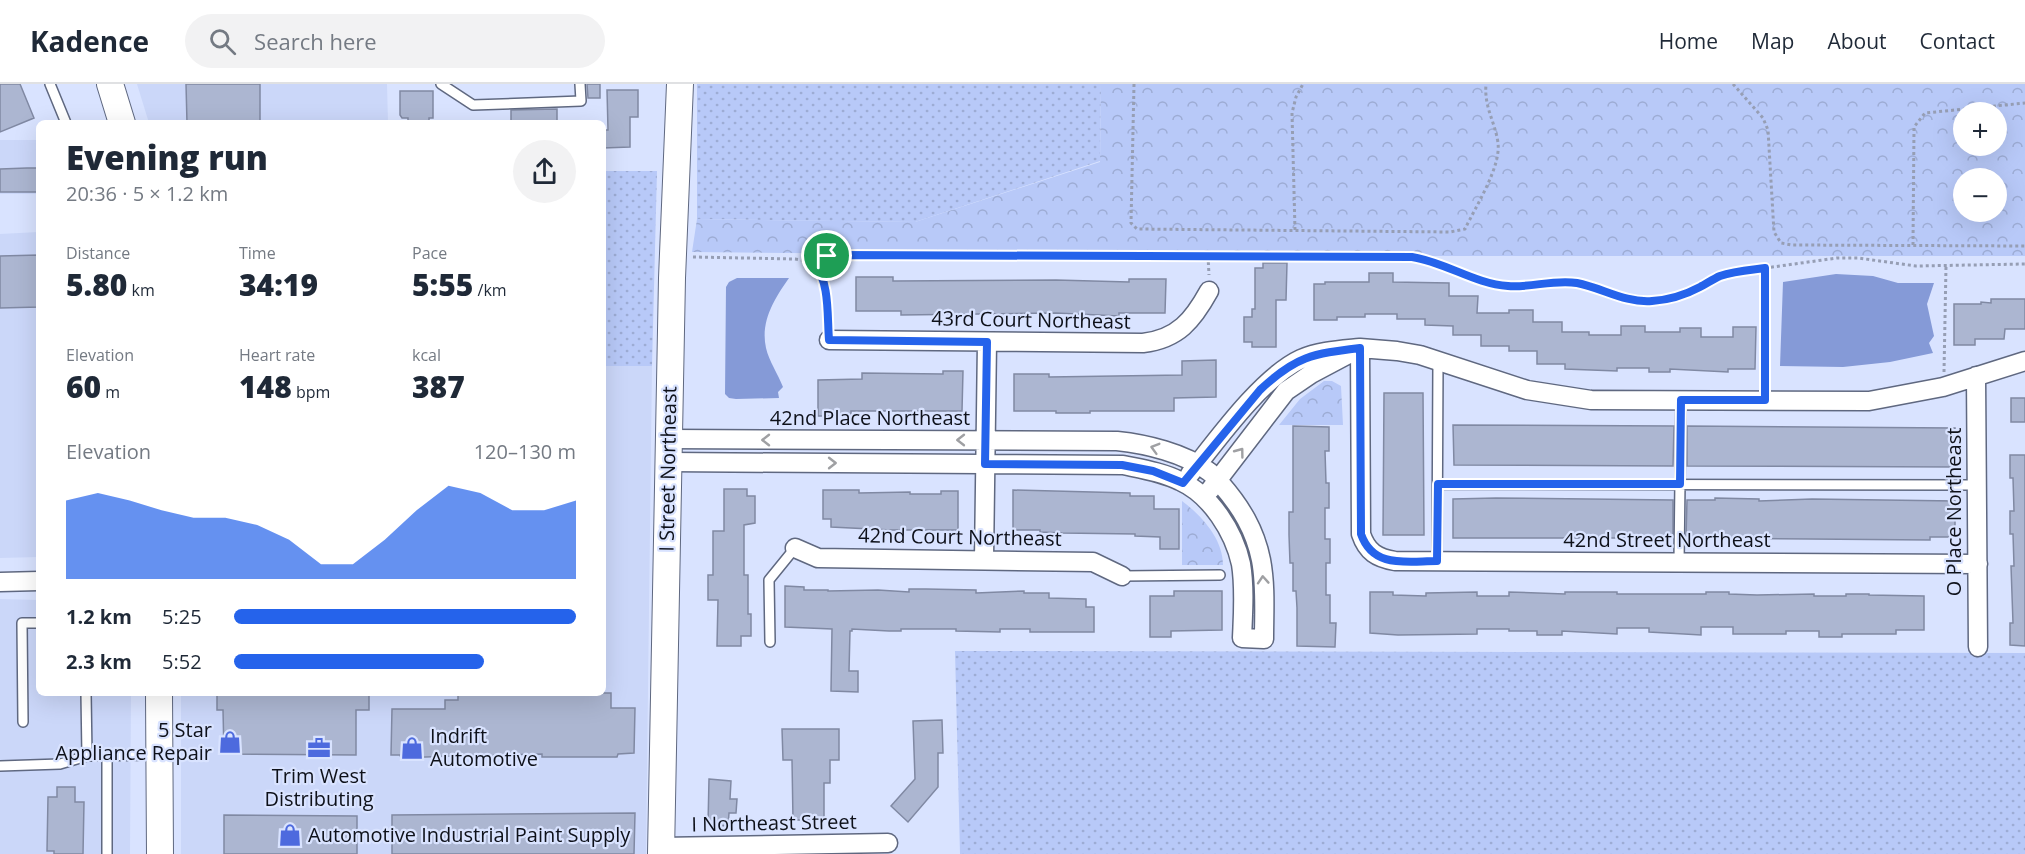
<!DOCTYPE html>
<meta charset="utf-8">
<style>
body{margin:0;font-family:"Open Sans",sans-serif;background:#f2f2f3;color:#1f2937;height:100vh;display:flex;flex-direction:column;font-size:22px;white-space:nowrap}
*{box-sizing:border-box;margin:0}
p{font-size:20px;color:#747a83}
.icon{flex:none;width:33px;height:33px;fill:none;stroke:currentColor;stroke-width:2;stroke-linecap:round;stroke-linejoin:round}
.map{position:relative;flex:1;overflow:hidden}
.panel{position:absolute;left:36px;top:36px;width:570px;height:576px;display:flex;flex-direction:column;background:#fff;border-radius:9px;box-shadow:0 6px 24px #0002}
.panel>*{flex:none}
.buttons{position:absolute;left:1953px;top:18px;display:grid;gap:12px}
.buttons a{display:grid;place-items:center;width:54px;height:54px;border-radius:50%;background:#fff;box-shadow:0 6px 24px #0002;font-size:30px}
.pin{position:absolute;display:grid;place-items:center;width:51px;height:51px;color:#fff;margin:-26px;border:3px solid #fff;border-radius:50%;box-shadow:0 2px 6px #0007}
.round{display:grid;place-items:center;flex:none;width:63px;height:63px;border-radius:32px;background:#f2f2f3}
.head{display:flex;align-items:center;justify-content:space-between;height:102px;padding:0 30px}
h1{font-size:33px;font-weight:800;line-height:45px}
.stats{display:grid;grid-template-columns:repeat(3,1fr);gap:9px;height:102px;padding:6px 30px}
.stats div{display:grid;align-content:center}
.stats b{font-size:30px;font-weight:800}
.stats small{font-size:16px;font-weight:400}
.stats p{font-size:16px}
.chart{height:168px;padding:12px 30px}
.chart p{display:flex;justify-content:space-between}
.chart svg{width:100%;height:108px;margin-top:6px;fill:#2563eb;opacity:.7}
ul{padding:0 30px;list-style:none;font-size:20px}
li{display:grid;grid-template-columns:96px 72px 1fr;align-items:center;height:45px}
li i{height:15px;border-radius:8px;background:#2563eb}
header{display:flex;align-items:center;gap:36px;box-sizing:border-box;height:84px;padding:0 30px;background:#fff;border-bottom:2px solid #e0e1e3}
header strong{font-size:28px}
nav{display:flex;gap:33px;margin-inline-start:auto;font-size:21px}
.search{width:420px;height:54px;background:#f2f2f3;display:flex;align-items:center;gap:15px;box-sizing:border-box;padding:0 21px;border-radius:33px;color:#747a83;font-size:22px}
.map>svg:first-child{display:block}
.built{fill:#cbd7f9}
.grass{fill:url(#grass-dots)}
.forest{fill:url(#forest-crowns);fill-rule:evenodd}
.water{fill:#859ad7}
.building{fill:#acb6d1;stroke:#8089a3;stroke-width:1.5}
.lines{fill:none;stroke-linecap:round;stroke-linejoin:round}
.lane-casing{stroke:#5f6880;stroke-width:12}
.street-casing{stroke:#5f6880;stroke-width:21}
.secondary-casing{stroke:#5f6880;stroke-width:28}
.path{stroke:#969eb4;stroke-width:3;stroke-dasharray:3 3;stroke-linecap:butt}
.lane{stroke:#fff;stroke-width:9}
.street{stroke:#fff;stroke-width:18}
.secondary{stroke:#fff;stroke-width:26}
.oneway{stroke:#9fa0a3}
.route-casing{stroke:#fff;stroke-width:12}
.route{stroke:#2563eb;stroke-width:8}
.labels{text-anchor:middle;stroke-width:4.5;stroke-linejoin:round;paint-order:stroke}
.street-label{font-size:20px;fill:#0e111a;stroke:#d9e3ff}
.poi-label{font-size:20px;fill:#0e111a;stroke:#d9e3ff;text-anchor:start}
</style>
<header>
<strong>Kadence</strong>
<div class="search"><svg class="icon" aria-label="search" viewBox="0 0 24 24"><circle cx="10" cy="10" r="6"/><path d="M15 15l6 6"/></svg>Search here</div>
<nav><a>Home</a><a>Map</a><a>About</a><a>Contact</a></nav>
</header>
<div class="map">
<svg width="2025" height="770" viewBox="0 0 2025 770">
<defs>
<pattern id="grass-dots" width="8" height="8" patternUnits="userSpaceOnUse" patternTransform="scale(1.5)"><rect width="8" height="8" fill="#b8c9f8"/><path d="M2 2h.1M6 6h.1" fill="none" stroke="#9dacd4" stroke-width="1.8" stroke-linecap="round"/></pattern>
<pattern id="forest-crowns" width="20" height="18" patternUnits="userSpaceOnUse" patternTransform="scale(1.5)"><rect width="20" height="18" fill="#b8c9f8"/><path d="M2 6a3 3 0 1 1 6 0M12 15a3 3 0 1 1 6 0" fill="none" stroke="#9dacd4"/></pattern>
</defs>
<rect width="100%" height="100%" fill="#d9e3ff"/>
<path class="built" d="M 137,0 L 387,0 L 388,39 L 149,39 Z
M 0,56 L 39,56 L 39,110 L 0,110 Z
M 39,148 L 39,473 L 0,474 L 0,150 Z
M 603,282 L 652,282 L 646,770 L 181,770 L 181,609 L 603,609 Z
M 0,515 L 39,516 L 39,609 L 131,609 L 130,770 L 0,770 Z"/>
<path class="grass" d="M 697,0 L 1101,0 L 1100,77 L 915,138 L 697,135 Z
M 603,87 L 657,87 L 652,282 L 603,282 Z
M 955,567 L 2025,569 L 2025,770 L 960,770 Z"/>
<path class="forest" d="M 1101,0 L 2025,0 L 2025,172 L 1099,172 L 692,168 L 697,135 L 915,138 L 1100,78 ZM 1996,28 L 1996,62 L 1964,62 L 1964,28 ZM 1996,94 L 1996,128 L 1964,128 L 1964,94 Z
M 1324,297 L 1332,297 L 1341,302 L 1343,341 L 1279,341 L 1300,315 Z
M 1182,417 C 1202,432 1223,455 1223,481 L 1182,481 Z"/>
<path class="water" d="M 1836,190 L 1873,192 L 1898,199 L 1934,199 L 1927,220 L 1934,252 L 1929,259 L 1933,269 L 1890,278 L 1843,283 L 1780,282 L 1783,198 Z
M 737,194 L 789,194 C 775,214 760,237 766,264 C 769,277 778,290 783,303 L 778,308 L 779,314 L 736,315 L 729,314 L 725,310 L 726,203 L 729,198 Z"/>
<path class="building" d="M 0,0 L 20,0 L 34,34 L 0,48 Z
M 186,0 L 260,0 L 260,39 L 187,39 Z
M 587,0 L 600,0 L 600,14 L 588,14 Z
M 607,6 L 638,6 L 638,33 L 630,33 L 630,63 L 603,64 L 603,46 L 608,46 Z
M 400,7 L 433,7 L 433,34 L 429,34 L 429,39 L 408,39 L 408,34 L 402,34 L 400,31 Z
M 557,25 L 557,39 L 511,39 L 511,26 Z
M 27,84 L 39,84 L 39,108 L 0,108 L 0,85 Z
M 39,171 L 39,223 L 0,224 L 0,172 Z
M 1263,179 L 1287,179 L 1286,216 L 1276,216 L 1276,263 L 1252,263 L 1252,258 L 1244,258 L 1244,233 L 1252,233 L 1252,225 L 1255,225 L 1255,184 L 1263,184 Z
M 1369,189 L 1393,189 L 1393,198 L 1449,199 L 1449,212 L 1478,212 L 1477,229 L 1509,229 L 1509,226 L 1533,226 L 1533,238 L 1562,238 L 1562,248 L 1589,248 L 1589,251 L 1621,251 L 1621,242 L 1645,242 L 1645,248 L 1680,248 L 1680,244 L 1701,244 L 1701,253 L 1733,253 L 1733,243 L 1756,243 L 1755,285 L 1728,285 L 1728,288 L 1670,285 L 1670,288 L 1649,288 L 1649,284 L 1617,284 L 1617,287 L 1565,285 L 1565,280 L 1537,280 L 1537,267 L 1509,267 L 1509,262 L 1481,262 L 1481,251 L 1453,251 L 1453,242 L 1425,241 L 1425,235 L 1397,235 L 1397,230 L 1365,230 L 1365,233 L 1337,233 L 1337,236 L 1314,236 L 1314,200 L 1325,200 L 1325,198 L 1369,198 Z
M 856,193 L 893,193 L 893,197 L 1056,196 L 1129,198 L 1129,195 L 1166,195 L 1165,229 L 1119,229 L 1119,232 L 1056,229 L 901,231 L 901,227 L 856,227 Z
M 1991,215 L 2025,215 L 2025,245 L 2005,245 L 2004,255 L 1975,255 L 1975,261 L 1954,261 L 1954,220 L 1981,220 L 1981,218 L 1991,219 Z
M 1216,276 L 1216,313 L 1174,314 L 1174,327 L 1090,327 L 1090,329 L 1056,329 L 1056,327 L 1014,327 L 1014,290 L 1049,290 L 1049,293 L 1182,291 L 1182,277 Z
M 943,287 L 963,287 L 962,327 L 851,327 L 851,332 L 818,332 L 818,296 L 862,295 L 862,289 L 943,290 Z
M 1384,309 L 1423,309 L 1424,451 L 1383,451 Z
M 2011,314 L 2025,314 L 2025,338 L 2011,338 Z
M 1453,341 L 1674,342 L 1673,382 L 1454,381 Z
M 1293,342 L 1329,343 L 1329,367 L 1325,367 L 1326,399 L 1329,399 L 1329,424 L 1325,424 L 1325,455 L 1330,455 L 1330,479 L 1326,479 L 1326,511 L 1330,511 L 1330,539 L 1336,539 L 1335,563 L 1297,562 L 1297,524 L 1296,507 L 1293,507 L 1293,479 L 1290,479 L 1289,451 L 1289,428 L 1293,428 Z
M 1687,342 L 1955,344 L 1955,383 L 1687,382 Z
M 2010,371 L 2025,371 L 2025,562 L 2010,561 L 2010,539 L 2013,539 L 2011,482 L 2014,482 L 2013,450 L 2010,450 L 2010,427 L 2014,427 L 2013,394 L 2010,394 Z
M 724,405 L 747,405 L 747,412 L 755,412 L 755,439 L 744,441 L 744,491 L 748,491 L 748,530 L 751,530 L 751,552 L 741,552 L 741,562 L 717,562 L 718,516 L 708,516 L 708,491 L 713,491 L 713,447 L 724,447 Z
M 823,406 L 859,406 L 859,409 L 910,408 L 910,410 L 941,410 L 941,407 L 958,407 L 958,446 L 891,446 L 831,443 L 831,435 L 823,435 Z
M 1013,406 L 1130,409 L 1130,412 L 1154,412 L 1154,425 L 1179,425 L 1179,465 L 1160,465 L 1160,453 L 1135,452 L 1135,450 L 1062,449 L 1040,448 L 1040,446 L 1013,446 Z
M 1496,414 L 1673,416 L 1673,454 L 1453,454 L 1453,415 Z
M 1715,414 L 1759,415 L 1759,417 L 1812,415 L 1955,417 L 1955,453 L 1930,453 L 1930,456 L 1686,454 L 1687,416 L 1715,416 Z
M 785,502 L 804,503 L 804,506 L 828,506 L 828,507 L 878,506 L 909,508 L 909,505 L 926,505 L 976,506 L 976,509 L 1024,507 L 1024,509 L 1049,509 L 1049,514 L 1086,515 L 1086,523 L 1094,523 L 1094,548 L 1030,548 L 1030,545 L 1000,545 L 1000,548 L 956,547 L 956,545 L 901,545 L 901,547 L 889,547 L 852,545 L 852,547 L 850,547 L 849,587 L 858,587 L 858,608 L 831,607 L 832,545 L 785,543 Z
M 1174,507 L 1222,507 L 1222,546 L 1171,547 L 1171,553 L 1150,553 L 1150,512 L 1174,512 Z
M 1370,508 L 1393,508 L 1393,511 L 1426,512 L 1426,509 L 1477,508 L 1477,512 L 1509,512 L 1509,508 L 1565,510 L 1565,508 L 1617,508 L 1617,510 L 1706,510 L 1706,508 L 1729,508 L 1729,510 L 1757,511 L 1814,510 L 1814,512 L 1846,512 L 1846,510 L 1869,510 L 1869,511 L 1924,512 L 1924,546 L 1896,546 L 1896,550 L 1842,550 L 1842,553 L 1819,553 L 1819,547 L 1786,547 L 1786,550 L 1733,550 L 1733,543 L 1701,543 L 1701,551 L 1649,548 L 1649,544 L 1617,544 L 1617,550 L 1562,547 L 1562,551 L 1537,551 L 1537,547 L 1509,547 L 1509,545 L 1477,545 L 1477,550 L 1398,551 L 1370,549 Z
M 217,609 L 369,609 L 369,626 L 356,626 L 356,671 L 224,670 L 223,626 L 217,626 Z
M 458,609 L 611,609 L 611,624 L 635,624 L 634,669 L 618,670 L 617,673 L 542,673 L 542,670 L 494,671 L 494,674 L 476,673 L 476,671 L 401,674 L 400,671 L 391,671 L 392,625 L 445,625 L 445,616 L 458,616 Z
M 942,636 L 943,669 L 938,669 L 938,703 L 908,738 L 891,722 L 915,695 L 913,637 Z
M 782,645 L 839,645 L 839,676 L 830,676 L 830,699 L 824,699 L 824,736 L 793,736 L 792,676 L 783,676 Z
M 709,695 L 731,697 L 730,715 L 737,715 L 736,729 L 729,729 L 728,742 L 708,741 Z
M 57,703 L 75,703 L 75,718 L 84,718 L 83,770 L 54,770 L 54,767 L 47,767 L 48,713 L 57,713 Z
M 635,729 L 634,770 L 392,770 L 392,731 Z
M 224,731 L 357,732 L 357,770 L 224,770 Z"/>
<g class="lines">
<g class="lane-casing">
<path id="lane" d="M 50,0 L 66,39
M 441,0 L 473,21 L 581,17 L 580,0
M 1438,400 L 1977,401
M 1437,477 L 1438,278
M 1679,478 L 1681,316
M 1122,492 L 1220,491
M 770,558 L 769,496 L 795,464
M 86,609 L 87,672 L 157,671
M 23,638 L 22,539 L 39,539
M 0,682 L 60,680 L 87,672
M 107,770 L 107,672"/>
</g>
<g class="street-casing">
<path id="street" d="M 829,256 L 1143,259 C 1178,255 1193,236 1209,207
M 1976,292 L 1978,563
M 669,378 L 1123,381 C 1142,385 1162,388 1180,397 C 1211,411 1234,448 1241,480 C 1245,504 1243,530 1242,554 L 1264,555 C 1264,529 1266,502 1261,476 C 1255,446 1241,423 1221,400 C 1217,396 1213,390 1208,387 C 1184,369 1146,360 1117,357 L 669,355
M 1190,390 C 1217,356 1262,293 1301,275 C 1319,267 1340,266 1360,264 L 1311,290 L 1286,307 L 1210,406
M 795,464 L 818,474 L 1093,478 L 1122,492
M 984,475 L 987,258
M 1978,480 L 1395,477 C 1377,474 1367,468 1361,450 L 1360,264 L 1397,267 L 1420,271 L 1527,306 L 1591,316 L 1869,317 L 1943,303 L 2025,277
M 0,498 L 39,497
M 661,763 L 888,759"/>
</g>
<g class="secondary-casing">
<path id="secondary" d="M 110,0 L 122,39
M 159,609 L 160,770
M 661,770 L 672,194 L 680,0"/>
</g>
<path class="path" d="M 1134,0 L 1131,139 L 1137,145 L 1450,148 L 1465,145 C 1476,122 1501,83 1498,59 C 1495,37 1484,24 1486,0
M 1733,0 L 1763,34 L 1768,46 L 1774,148 L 1781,159 L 1792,161 L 2025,162
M 1295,146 L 1292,29 L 1296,13 L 1303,0
M 1913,161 L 1914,43 L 1925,29 L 2025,19
M 1208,172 L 1209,191
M 693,173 L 795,175 L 814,178 C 828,196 826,218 827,239
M 814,178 L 827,172 L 837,171 L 1412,173 L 1424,174 L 1486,197 L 1509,202 L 1560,197 L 1575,199 L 1594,203 L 1616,212 L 1633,216 L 1650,217 L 1671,214 L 1697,205 L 1720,192 L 1744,187 L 1837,174 L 1858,174 L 1916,182 L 2025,180
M 1765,184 L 1765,302
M 1944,288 L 1946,182"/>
<use href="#lane" class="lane"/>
<use href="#street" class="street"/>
<use href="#secondary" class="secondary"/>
</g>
<defs><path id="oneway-chevron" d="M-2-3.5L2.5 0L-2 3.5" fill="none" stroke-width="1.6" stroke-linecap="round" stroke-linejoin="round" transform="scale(1.5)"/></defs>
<g class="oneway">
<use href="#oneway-chevron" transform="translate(766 356) rotate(-180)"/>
<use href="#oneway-chevron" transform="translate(961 356) rotate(-180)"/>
<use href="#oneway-chevron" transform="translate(1155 364) rotate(-164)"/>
<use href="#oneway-chevron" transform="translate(1240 368) rotate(-53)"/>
<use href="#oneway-chevron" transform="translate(832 379)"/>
<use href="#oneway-chevron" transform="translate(1263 496) rotate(-94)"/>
</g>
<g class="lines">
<g class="route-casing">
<path id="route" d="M 837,171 L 1412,173 C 1445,178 1475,200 1508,202 C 1531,204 1554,195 1577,199 C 1603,204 1624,219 1652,217 C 1668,216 1685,211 1700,203 C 1706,200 1713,195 1720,192 C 1734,187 1750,186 1765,184 L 1765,316 L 1681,316 L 1680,400 L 1438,400 L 1437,477 C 1407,477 1373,485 1361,450 L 1360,264 C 1312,270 1296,272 1260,306 L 1183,399 L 1153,387 L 1122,381 L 985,380 L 987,258 L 829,256 C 827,231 830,199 814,178 L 827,172 Z"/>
</g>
<use href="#route" class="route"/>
</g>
<defs>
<g id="shop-bare" transform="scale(1.8)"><path d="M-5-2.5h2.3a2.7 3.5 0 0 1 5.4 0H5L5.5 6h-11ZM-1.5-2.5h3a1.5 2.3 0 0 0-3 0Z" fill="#4d6ade" stroke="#d9e3ff" stroke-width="2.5" paint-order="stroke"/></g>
<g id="office-bare" transform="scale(1.8)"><path d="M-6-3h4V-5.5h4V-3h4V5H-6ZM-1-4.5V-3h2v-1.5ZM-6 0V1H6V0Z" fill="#4d6ade" stroke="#d9e3ff" stroke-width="2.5" paint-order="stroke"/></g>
</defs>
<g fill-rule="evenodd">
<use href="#shop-bare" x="230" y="658"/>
<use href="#office-bare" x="319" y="664"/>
<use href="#shop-bare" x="412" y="664"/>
<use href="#shop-bare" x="290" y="751"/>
</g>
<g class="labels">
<g class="street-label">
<text transform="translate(1031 236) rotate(1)" y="7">43rd Court Northeast</text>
<text x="870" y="341">42nd Place Northeast</text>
<text transform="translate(668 385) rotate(-89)" y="7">I Street Northeast</text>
<text transform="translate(1954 428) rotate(-90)" y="7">O Place Northeast</text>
<text transform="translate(960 453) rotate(1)" y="7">42nd Court Northeast</text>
<text x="1667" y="463">42nd Street Northeast</text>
<text transform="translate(774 739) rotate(-1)" y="7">I Northeast Street</text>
</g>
<g class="poi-label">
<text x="212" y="653" text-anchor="end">5 Star<tspan x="212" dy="23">Appliance Repair</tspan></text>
<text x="430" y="659">Indrift<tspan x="430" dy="23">Automotive</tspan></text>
<text x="319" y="699" text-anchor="middle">Trim West<tspan x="319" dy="23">Distributing</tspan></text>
<text x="308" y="758">Automotive Industrial Paint Supply</text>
</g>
</g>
</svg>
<div class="buttons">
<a>+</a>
<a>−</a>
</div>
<div class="pin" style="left:827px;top:172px;background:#1e9e55"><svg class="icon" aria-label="arrive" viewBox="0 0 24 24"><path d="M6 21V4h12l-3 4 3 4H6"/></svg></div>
<section class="panel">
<div class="head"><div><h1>Evening run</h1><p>20:36 · 5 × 1.2 km</p></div><a class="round"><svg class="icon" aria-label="share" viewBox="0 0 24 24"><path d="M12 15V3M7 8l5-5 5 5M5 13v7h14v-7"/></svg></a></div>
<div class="stats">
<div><p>Distance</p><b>5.80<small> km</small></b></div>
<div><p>Time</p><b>34:19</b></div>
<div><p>Pace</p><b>5:55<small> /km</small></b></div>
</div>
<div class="stats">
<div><p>Elevation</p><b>60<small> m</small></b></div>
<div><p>Heart rate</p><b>148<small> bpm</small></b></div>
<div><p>kcal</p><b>387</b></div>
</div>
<div class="chart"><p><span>Elevation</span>120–130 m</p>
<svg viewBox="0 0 160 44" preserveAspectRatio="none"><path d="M0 44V12L10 9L20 12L30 16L40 19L50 19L60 22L70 28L80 38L90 38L100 28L110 16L120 6L130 9L140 16L150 16L160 12V44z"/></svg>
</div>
<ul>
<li><b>1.2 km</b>5:25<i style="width:100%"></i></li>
<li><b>2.3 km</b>5:52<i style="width:73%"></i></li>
</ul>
</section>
</div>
